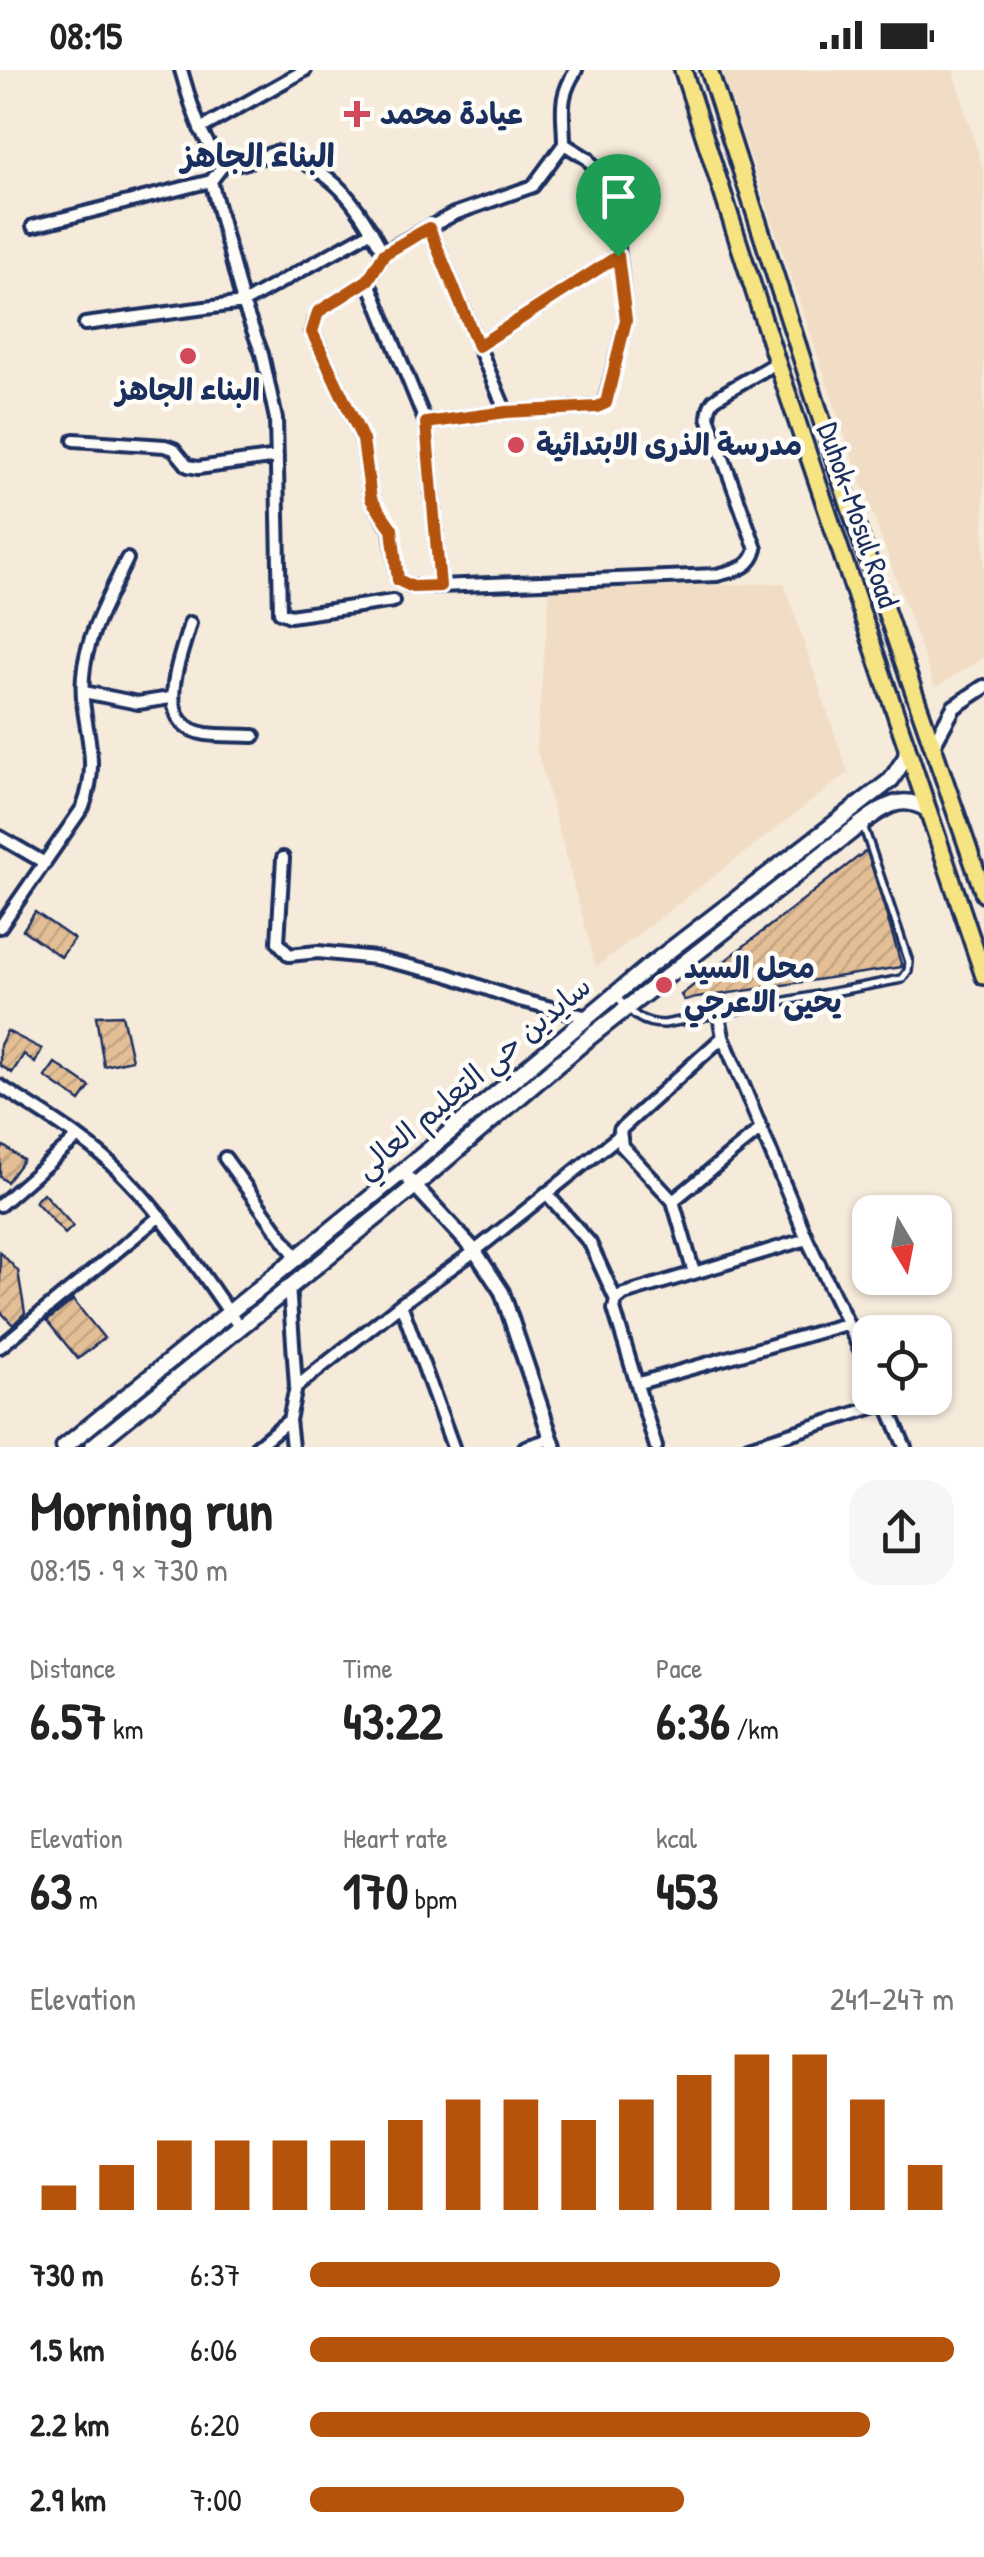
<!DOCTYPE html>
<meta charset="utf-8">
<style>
body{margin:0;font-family:"Patrick Hand","Playpen Sans Arabic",sans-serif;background:#f6f6f6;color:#222;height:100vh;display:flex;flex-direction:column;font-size:38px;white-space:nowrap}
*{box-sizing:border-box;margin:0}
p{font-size:32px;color:#767676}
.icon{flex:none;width:55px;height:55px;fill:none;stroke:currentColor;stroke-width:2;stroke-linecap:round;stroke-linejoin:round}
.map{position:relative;height:1377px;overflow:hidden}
.sheet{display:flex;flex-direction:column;background:#fff;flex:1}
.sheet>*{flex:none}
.needle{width:65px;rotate:170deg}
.buttons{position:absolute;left:852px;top:1125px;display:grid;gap:20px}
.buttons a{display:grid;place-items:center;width:100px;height:100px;border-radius:20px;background:#fff;box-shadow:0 2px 8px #0004;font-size:50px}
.pin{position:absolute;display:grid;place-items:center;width:85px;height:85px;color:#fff;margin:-102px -42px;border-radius:50% 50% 50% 0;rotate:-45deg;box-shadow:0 0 10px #0007}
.pin .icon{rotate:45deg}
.round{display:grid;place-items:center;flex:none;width:105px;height:105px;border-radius:30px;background:#f6f6f6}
.head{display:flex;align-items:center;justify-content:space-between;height:170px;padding:0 30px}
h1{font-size:55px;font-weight:800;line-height:75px}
.figures{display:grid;grid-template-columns:repeat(3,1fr);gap:15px;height:170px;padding:10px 30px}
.figures div{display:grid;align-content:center}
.figures b{font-size:50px;font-weight:800}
.figures small{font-size:28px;font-weight:400}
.figures p{font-size:28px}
.chart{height:280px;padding:20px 30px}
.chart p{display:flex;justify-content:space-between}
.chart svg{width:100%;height:180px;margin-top:10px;stroke:#b45309;stroke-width:6}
ul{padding:0 30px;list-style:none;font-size:32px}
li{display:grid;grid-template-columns:160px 120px 1fr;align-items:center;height:75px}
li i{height:25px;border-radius:12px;background:#b45309}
.status{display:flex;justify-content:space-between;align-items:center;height:70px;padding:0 50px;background:#fff;direction:ltr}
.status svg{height:28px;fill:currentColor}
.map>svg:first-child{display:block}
.built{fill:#f1ddc5}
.building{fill:url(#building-hatch);stroke:#1b2f5e;stroke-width:2.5}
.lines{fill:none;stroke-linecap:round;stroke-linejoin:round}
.service-casing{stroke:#1b2f5e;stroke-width:12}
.minor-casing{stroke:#1b2f5e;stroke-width:18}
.tertiary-casing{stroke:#1b2f5e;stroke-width:20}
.secondary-casing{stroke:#1b2f5e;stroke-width:21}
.trunk-casing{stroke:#1b2f5e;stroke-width:22}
.service{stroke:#fdfcf7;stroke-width:5}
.minor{stroke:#fdfcf7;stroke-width:10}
.tertiary{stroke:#fdfcf7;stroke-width:12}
.secondary{stroke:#fdfcf7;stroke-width:14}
.trunk{stroke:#f6e381;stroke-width:15}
.route-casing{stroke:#fff;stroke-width:20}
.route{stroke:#b45309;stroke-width:12}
.poi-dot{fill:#d1495b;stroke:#fdfcf7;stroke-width:4}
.labels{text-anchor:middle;stroke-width:9;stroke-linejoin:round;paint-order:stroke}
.poi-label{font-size:30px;font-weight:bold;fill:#1b2f5e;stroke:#fdfcf7;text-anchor:start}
.street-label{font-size:30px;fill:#1b2f5e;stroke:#fdfcf7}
.neighbourhood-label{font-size:32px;font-weight:bold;fill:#1b2f5e;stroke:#fdfcf7}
</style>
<div class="status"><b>08:15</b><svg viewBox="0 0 49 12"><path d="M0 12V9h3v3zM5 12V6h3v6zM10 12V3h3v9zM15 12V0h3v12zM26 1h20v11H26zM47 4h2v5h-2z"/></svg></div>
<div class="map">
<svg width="984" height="1377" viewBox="0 0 984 1377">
<defs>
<pattern id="building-hatch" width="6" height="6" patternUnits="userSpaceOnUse" patternTransform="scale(2.5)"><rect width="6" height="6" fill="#e4bf95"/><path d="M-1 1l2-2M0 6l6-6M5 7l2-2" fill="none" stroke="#c3a483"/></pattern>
</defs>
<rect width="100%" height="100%" fill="#f6eada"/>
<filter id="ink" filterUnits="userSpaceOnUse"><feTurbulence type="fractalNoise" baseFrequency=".01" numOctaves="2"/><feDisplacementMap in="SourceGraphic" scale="20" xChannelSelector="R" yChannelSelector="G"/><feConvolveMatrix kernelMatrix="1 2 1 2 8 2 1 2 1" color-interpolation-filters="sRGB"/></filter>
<g filter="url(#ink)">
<path class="built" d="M 721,0 L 953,0 L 984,103 L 984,587 L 935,618 L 846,369 Z
M 784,513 L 848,703 L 596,897 L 536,677 L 550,520 Z"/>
<path class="building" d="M 867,780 L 902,897 L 684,930 L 681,925 Z
M 35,842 L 74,869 L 61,887 L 23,860 Z
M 122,945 L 132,990 L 104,996 L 96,946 Z
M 7,961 L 42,979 L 35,993 L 24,984 L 12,1003 L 0,995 L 0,975 Z
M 55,993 L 90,1017 L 80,1031 L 45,1007 Z
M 4,1076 L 23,1090 L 7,1112 L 0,1107 L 0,1082 Z
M 43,1123 L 73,1156 L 65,1164 L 35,1131 Z
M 0,1182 L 18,1201 L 25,1243 L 13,1255 L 0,1241 Z
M 73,1230 L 104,1268 L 78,1289 L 47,1251 Z"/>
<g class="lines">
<g class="service-casing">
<path id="service" d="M 617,927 C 632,944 641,954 664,954 L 902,909 L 908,901 L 909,892 L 863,755"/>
</g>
<g class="minor-casing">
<path id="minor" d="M 181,0 C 189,25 205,99 239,94 C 252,92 264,85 277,82 C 334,99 358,134 384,184
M 576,0 C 557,30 564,42 564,74 L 533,116 L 454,144 L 395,176 L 384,184 L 368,210 L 318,242 L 312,261 L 363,371 L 371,429 L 391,459 L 398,510 L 413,517 L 717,505 C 735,500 751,499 756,479 L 708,347 C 709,340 709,336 713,331 C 719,324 764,301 777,292
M 200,59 L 305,0
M 225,93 L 211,111 L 243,233 L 262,284 L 276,349 L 280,542 L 290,546 L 393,531
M 33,156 L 211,111
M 429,158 L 506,342
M 368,210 L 426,353 L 440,516
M 85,254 L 243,233 L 372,161
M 478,276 L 618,186
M 426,353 L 506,342 L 597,337 L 605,333 L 626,250 L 616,161 L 603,109 L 588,89 L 564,74
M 74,370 L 165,376 L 174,379 L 188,396 L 198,398 L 277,387
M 190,553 C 181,588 150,655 206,664 C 221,666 238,665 254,666
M 84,622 L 138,633 L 170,628
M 0,767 L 45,793
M 283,788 L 278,872 L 289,885 L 318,882 L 375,888 L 445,904 L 519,930 L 588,947
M 0,857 L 83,737 C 103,684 79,655 83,606 C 86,565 110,525 127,489
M 719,945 L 723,967 L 807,1169 L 870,1300
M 0,1016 C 43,1044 90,1070 126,1108 C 170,1153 204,1207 240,1258
M 225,1088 L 297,1188
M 546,1123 L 590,1173 L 616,1230
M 673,1131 L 761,1059
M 0,1135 L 78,1067
M 694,1203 L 673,1131 L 622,1076 L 620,1060 L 723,967
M 289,1215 L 296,1317 L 289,1350 L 292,1377
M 401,1234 L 453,1377
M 0,1277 L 160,1146
M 639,1313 L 846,1254
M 296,1317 L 401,1234 L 475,1181 L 619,1066
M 884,1328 L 905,1377
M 256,1377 L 289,1350
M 525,1377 L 551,1369
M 656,1377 L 614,1239 L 616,1230 L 624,1224 L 807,1169
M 748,1377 L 887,1333"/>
</g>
<g class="tertiary-casing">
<path id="tertiary" d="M 933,675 L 954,637 L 984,617
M 402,1102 L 475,1181 L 502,1222 L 554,1377"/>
</g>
<g class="secondary-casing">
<path id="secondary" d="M 64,1377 L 402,1102 L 648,897 L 891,710 L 906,687 L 907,675
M 92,1377 L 415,1116 L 591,966 L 862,753 C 884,737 902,723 928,740"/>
</g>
<g class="trunk-casing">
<path id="trunk" d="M 683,0 L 777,292 L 984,906
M 709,0 L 848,432 L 984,824"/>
</g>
<use href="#service" class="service"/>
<use href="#minor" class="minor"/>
<use href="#tertiary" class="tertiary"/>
<use href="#secondary" class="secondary"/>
<use href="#trunk" class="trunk"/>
</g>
</g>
<g class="lines" filter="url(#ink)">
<g class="route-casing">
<path id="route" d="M 429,158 L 478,276 L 618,186 L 626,250 L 606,333 L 597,337 L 506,342 L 426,353 L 440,516 L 413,517 L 398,510 L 392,459 L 371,429 L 363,370 L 312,262 L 318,242 L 368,210 L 384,184 Z"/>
</g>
<use href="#route" class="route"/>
</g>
<g class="poi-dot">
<path d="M352 29h10v10h10v10h-10v10h-10v-10h-10v-10h10z"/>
<circle cx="188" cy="286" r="10"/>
<circle cx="516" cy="375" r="10"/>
<circle cx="664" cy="915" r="10"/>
</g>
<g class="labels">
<g class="poi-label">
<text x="380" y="54">عيادة محمد</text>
<text x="188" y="330" text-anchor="middle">البناء الجاهز</text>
<text x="536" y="385">مدرسة الذرى الابتدائية</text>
<text x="684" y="908">محل السيد<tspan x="684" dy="34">يحيى الاعرجي</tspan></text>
</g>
<g class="street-label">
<text transform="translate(858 445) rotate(71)" y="10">Duhok-Mosul Road</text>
<text transform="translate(473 1007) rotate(-40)" y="10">سايدين حي التعليم العالي</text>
</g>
<g class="neighbourhood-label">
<text x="258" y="97">البناء الجاهز</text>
</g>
</g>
</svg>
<div class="buttons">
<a><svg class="needle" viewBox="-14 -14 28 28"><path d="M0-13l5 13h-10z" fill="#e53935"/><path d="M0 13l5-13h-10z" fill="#767676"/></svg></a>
<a><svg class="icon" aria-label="locate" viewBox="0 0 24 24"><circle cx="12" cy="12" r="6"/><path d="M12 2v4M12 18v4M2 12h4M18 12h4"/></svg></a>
</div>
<div class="pin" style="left:618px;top:186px;background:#1e9e55"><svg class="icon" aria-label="arrive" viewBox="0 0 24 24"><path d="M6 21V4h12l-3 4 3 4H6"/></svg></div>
</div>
<section class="sheet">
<div class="head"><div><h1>Morning run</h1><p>08:15 · 9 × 730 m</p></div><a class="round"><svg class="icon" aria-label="share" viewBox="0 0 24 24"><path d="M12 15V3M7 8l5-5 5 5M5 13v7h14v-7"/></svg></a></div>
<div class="figures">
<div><p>Distance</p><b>6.57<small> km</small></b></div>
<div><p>Time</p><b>43:22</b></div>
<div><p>Pace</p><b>6:36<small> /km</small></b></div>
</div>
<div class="figures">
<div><p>Elevation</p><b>63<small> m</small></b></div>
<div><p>Heart rate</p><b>170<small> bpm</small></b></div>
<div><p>kcal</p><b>453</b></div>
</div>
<div class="chart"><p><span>Elevation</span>241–247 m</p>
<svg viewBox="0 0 160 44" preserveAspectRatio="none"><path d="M5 44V38M15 44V33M25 44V27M35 44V27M45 44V27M55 44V27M65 44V22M75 44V17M85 44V17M95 44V22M105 44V17M115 44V11M125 44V6M135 44V6M145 44V17M155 44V33"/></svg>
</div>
<ul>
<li><b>730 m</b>6:37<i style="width:73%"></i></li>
<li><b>1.5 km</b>6:06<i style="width:100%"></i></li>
<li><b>2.2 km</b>6:20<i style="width:87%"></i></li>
<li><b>2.9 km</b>7:00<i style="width:58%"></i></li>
</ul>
</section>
